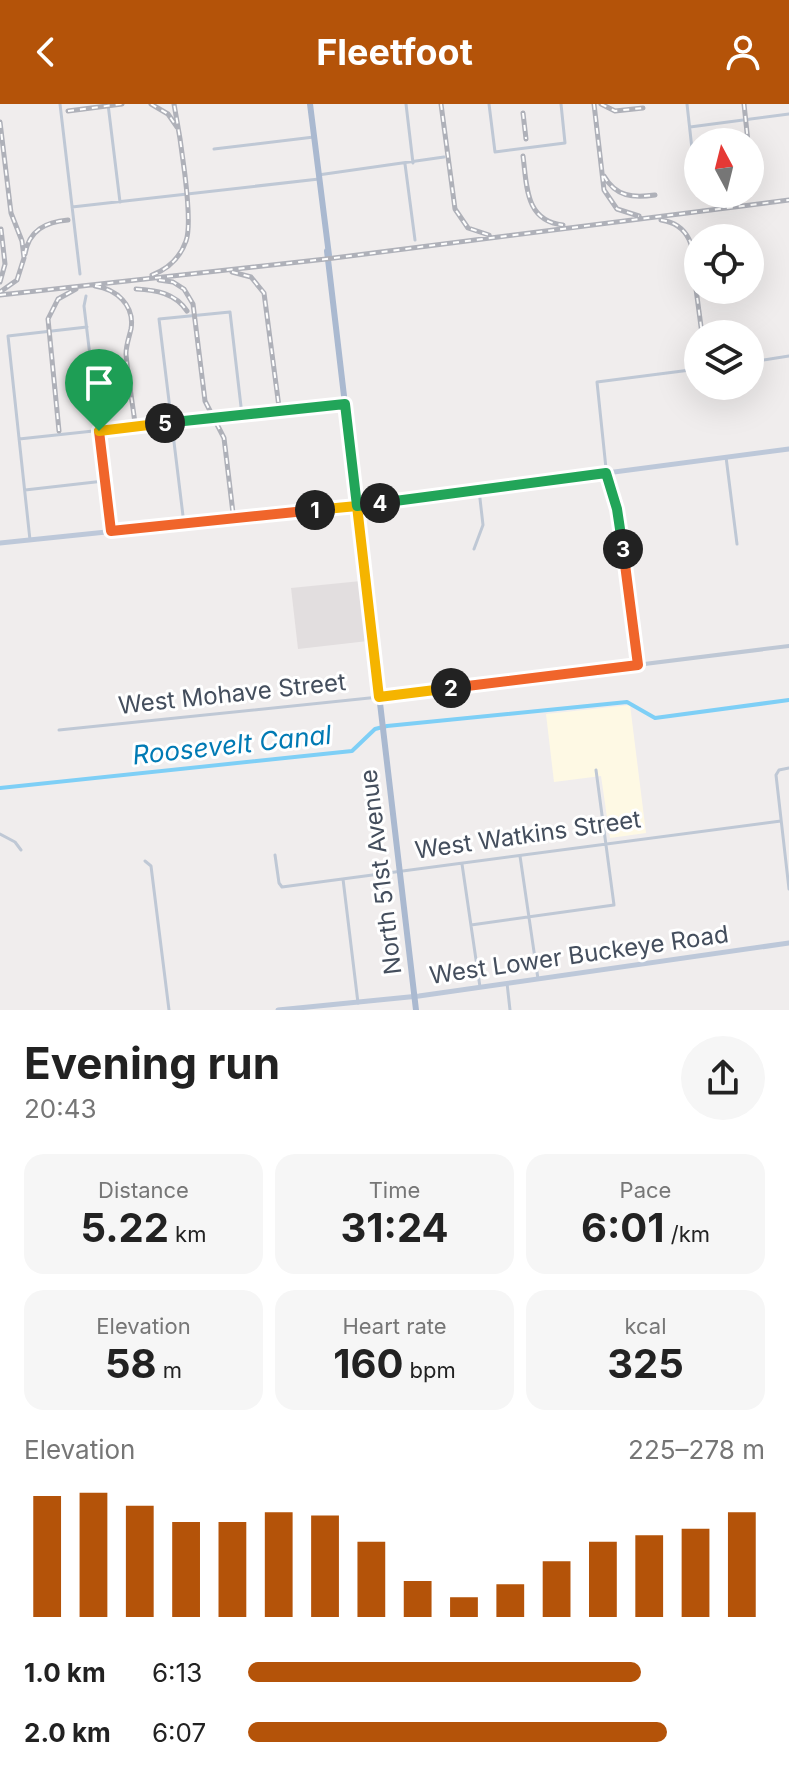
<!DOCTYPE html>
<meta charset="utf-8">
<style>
body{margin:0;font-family:Inter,sans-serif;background:#f6f6f6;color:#222;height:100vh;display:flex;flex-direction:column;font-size:30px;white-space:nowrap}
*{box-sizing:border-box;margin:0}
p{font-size:26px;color:#767676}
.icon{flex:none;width:44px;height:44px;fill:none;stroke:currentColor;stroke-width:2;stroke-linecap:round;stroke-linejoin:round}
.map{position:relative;height:906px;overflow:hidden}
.details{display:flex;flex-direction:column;background:#fff;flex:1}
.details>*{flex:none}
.needle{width:52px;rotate:353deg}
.fabs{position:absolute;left:684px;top:24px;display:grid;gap:16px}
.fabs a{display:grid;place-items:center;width:80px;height:80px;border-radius:50%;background:#fff;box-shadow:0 8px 32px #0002;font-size:40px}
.pin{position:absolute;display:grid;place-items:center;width:68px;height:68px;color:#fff;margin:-82px -34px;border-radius:50% 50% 50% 0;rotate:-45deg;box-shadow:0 0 8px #0007}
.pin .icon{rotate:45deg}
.km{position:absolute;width:40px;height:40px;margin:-20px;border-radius:50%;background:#222;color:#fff;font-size:22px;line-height:40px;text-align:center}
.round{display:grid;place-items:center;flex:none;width:84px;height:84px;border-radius:42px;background:#f6f6f6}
.summary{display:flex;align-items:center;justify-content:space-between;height:136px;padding:0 24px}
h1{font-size:44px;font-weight:700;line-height:60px}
.metrics{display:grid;grid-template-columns:repeat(3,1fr);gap:12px;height:136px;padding:8px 24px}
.metrics div{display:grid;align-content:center;border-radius:20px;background:#f6f6f6;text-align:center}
.metrics b{font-size:40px;font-weight:700}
.metrics small{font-size:22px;font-weight:400}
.metrics p{font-size:22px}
.chart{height:224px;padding:16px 24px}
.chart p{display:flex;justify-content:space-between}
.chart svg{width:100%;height:144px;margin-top:8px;stroke:#b45309;stroke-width:6}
ul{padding:0 24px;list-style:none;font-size:26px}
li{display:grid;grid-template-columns:128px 96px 1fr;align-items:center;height:60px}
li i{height:20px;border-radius:10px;background:#b45309}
header{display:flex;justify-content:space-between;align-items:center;height:104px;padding:0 24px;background:#b45309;color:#fff;font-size:36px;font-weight:700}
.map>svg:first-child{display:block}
.commercial{fill:#fef9e4}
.education{fill:#e2dedf}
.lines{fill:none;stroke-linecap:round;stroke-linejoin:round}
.canal{stroke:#7ecff6;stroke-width:4}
.minor{stroke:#bfc8d5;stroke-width:3}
.tertiary{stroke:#bfc8d5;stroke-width:4}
.secondary{stroke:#bdc8d9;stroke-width:5}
.primary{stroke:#aab9d0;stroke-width:6}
.rail-casing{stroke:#afb1b9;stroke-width:5}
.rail{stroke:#fff;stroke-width:2;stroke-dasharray:6;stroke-linecap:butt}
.split-1-casing{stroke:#fff;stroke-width:16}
.split-2-casing{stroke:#fff;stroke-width:16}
.split-3-casing{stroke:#fff;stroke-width:16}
.split-4-casing{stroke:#fff;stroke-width:16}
.split-5-casing{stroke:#fff;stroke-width:16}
.split-6-casing{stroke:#fff;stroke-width:16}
.split-1{stroke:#f0652b;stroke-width:10}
.split-2{stroke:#f5b400;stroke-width:10}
.split-3{stroke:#f0652b;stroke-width:10}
.split-4{stroke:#22a559;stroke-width:10}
.split-5{stroke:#22a559;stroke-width:10}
.split-6{stroke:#f5b400;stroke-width:10}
.labels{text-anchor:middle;stroke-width:6;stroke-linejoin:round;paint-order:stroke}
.street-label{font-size:24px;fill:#444e5d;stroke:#fff}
.water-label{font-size:26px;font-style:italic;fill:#007ab4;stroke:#fff}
</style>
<header><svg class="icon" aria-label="back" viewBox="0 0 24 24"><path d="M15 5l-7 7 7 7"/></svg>Fleetfoot<svg class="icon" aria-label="person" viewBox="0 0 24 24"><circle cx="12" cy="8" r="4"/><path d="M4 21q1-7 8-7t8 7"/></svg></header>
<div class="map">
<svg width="789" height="906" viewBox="0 0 789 906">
<rect width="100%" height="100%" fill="#f0eded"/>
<path class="commercial" d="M 630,601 L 646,729 L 610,734 L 601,672 L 554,678 L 546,610 Z"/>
<path class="education" d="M 361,477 L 368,537 L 298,545 L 291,484 Z"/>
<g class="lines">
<path class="canal" d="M 0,684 L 352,647 L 375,625 L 387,622 L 627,598 L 655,614 L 789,596"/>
<path class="minor" d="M 60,0 L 80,170
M 108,0 L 120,98
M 406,0 L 413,59
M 489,0 L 495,48 L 565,39 L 561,0
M 687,0 L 695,72 L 694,83
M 690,23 L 789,10
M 214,45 L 314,33
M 405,60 L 415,136
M 318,71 L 444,53
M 72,103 L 319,75
M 86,192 L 84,202 L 111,427
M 750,258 L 789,252
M 19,335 L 345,300
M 726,353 L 737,440
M 25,386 L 104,377
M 184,420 L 159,215 L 230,208 L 242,311
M 30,436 L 8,232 L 87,223
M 474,445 L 483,421 L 479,386
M 638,560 L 618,410 L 607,374 L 597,278 L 698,265
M 59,626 L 379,593
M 789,664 L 779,666 L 776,671 L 789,785
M 0,730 L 15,738 L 21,746
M 275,751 L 279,779 L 282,783 L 781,717
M 520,752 L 538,875
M 145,757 L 151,762 L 169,906
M 462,760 L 480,883
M 343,775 L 358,899
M 471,821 L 614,801 L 596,666
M 507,879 L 510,906"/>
<path class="tertiary" d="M 379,593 L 789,542"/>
<path class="secondary" d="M 0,439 L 357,402 L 789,345
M 278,906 L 419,892 L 789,839"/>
<path class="primary" d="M 310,0 L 329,151
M 327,147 L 416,906"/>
<g class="rail-casing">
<path id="rail" d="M 151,0 L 168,10 L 177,23
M 441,0 L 455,105 L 468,124 L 489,131
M 594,0 L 604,86 L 617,105 L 639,112
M 601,0 L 615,7 L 643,4
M 744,0 L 748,38
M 68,7 L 122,0
M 523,9 L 526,35
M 0,18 L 11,109 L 22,137 L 24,154 L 17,176 L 0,188
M 523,52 C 527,82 525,117 563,121
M 750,52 L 750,80
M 604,72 C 616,93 633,94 655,91
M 661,116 C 695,121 694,152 698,180
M 25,150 C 29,126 46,118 68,116
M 232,168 L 251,173 L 264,189 L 279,303
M 694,170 L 702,230
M 152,171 C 168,165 180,154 186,137 C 194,116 179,26 174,0
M 159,176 L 173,178 L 184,185 L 193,200 L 205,297 L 224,334 L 233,409
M 0,178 L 5,160 L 1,125
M 95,182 C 116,185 135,201 131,225 C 129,234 126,241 126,250 C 128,273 132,296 135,319
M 136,185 C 156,186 175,189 187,207
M 0,191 L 326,155 L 789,96
M 59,327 L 48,215 L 58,195 L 76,185"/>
</g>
<use href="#rail" class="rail"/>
</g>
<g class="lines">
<g class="split-1-casing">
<path id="split-1" d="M 99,327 L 111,427 L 315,406"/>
</g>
<g class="split-2-casing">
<path id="split-2" d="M 315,406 L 357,402 L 379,593 L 451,584"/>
</g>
<g class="split-3-casing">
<path id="split-3" d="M 451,584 L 638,561 L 623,445"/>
</g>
<g class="split-4-casing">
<path id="split-4" d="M 380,399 L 606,369 L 617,405 L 623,445"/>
</g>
<g class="split-5-casing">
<path id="split-5" d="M 165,319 L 345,300 L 357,402 L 380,399"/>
</g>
<g class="split-6-casing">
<path id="split-6" d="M 99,327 L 165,319"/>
</g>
<use href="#split-1" class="split-1"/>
<use href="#split-2" class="split-2"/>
<use href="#split-3" class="split-3"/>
<use href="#split-4" class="split-4"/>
<use href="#split-5" class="split-5"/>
<use href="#split-6" class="split-6"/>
</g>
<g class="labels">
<g class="street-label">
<text transform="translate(232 590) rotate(-6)" y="8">West Mohave Street</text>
<text transform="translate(528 731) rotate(-8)" y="8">West Watkins Street</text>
<text transform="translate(381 768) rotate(-97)" y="8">North 51st Avenue</text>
<text transform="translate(579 851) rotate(-8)" y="8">West Lower Buckeye Road</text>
</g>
<g class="water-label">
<text transform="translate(232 641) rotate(-6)" y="9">Roosevelt Canal</text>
</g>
</g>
</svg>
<div class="fabs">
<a><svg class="needle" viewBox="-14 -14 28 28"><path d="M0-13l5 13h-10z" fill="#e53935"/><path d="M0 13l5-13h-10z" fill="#767676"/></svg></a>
<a><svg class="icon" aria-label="locate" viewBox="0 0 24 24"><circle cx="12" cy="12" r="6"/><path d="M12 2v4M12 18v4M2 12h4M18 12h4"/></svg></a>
<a><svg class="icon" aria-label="layers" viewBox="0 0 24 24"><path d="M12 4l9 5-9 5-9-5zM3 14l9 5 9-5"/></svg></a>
</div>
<div class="pin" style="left:99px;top:327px;background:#1e9e55"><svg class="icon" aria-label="arrive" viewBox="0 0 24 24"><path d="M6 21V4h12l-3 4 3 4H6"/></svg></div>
<b class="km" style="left:315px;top:406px">1</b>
<b class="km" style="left:451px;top:584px">2</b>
<b class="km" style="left:623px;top:445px">3</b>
<b class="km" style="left:380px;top:399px">4</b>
<b class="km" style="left:165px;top:319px">5</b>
</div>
<section class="details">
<div class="summary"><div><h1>Evening run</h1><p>20:43</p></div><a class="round"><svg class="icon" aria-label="share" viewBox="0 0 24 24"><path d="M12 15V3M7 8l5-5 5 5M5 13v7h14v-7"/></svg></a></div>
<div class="metrics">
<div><p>Distance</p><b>5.22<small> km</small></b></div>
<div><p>Time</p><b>31:24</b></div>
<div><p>Pace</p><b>6:01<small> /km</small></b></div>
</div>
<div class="metrics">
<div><p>Elevation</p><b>58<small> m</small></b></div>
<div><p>Heart rate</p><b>160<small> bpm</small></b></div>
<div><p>kcal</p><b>325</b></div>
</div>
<div class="chart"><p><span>Elevation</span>225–278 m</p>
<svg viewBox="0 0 160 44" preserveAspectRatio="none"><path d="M5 44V7M15 44V6M25 44V10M35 44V15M45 44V15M55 44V12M65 44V13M75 44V21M85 44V33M95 44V38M105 44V34M115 44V27M125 44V21M135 44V19M145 44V17M155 44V12"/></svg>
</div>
<ul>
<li><b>1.0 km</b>6:13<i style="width:76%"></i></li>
<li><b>2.0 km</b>6:07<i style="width:81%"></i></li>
</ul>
</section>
